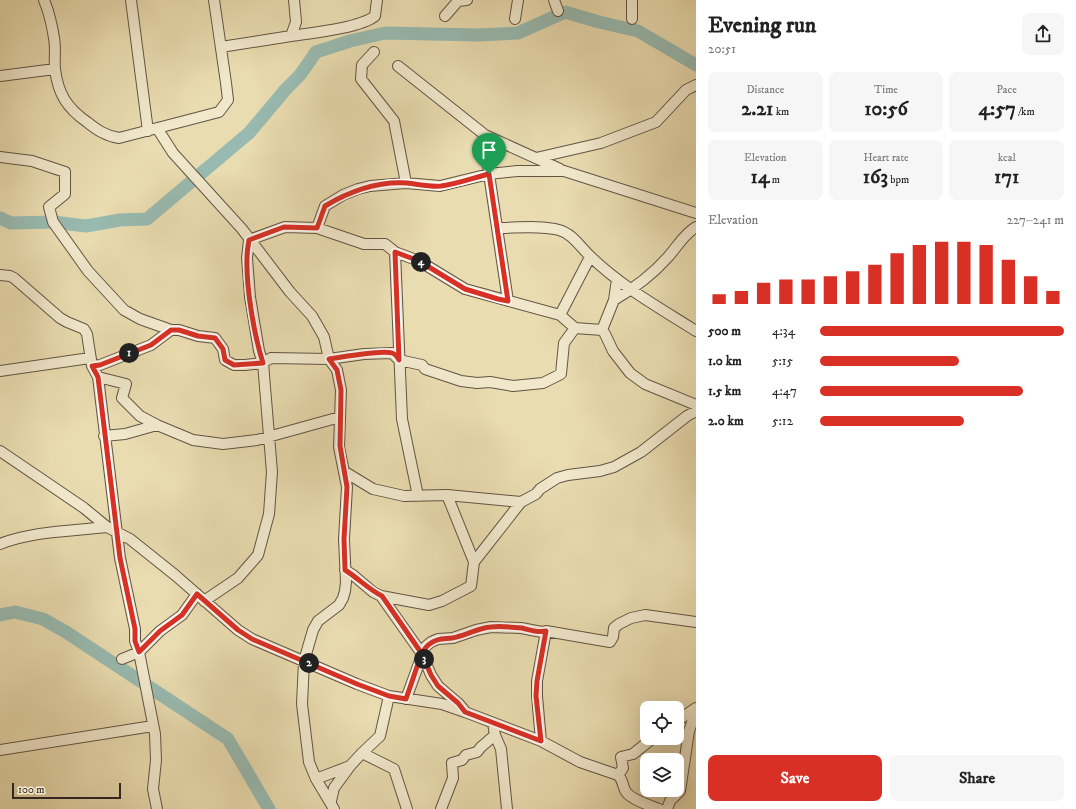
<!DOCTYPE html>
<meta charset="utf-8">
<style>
body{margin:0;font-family:"IM FELL DW Pica",serif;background:#f6f6f6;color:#222;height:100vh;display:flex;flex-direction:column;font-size:15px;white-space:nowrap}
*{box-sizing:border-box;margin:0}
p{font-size:13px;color:#767676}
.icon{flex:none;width:22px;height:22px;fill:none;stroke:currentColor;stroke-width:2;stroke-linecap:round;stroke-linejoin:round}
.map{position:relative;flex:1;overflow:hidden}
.side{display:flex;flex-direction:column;background:#fff;width:380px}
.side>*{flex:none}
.buttons{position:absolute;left:640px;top:701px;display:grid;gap:8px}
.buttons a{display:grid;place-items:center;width:44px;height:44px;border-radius:8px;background:#fff;box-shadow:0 4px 16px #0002;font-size:20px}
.scale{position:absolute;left:12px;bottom:10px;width:109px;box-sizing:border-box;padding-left:4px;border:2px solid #352620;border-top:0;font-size:11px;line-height:14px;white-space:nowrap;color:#352620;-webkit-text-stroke:3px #f1e8cc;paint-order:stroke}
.pin{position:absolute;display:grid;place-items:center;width:34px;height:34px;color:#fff;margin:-41px -17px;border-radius:50% 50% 50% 0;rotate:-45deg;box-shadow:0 0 4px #0007}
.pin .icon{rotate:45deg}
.km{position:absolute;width:20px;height:20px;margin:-10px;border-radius:50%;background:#222;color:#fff;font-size:11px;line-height:20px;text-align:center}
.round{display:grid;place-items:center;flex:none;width:42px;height:42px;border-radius:8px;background:#f6f6f6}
.head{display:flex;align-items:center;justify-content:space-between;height:68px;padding:0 12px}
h1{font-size:22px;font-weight:800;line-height:30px}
.stats{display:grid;grid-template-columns:repeat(3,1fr);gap:6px;height:68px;padding:4px 12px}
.stats div{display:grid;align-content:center;border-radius:8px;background:#f6f6f6;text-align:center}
.stats b{font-size:20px;font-weight:800}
.stats small{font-size:11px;font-weight:400}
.stats p{font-size:11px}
.chart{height:112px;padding:8px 12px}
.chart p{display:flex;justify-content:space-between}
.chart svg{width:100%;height:72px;margin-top:4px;stroke:#d93025;stroke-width:6}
.button{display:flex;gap:8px;margin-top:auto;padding:8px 12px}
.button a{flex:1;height:46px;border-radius:8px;background:#d93025;color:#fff;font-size:16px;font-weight:800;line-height:46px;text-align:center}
.button a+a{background:#f6f6f6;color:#222}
ul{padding:0 12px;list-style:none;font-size:13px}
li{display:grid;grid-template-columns:64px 48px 1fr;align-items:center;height:30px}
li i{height:10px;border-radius:5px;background:#d93025}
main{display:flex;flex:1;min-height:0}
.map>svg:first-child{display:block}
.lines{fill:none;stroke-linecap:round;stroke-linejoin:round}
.river{stroke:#98bab0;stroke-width:13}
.minor-casing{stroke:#625444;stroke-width:12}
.minor{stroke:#f1e8cc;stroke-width:10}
.route-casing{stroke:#fff;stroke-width:8}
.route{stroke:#d93025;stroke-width:5}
</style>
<main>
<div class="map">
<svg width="696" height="809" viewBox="0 0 696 809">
<rect width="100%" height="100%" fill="#e9dcb0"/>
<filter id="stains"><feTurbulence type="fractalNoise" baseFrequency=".005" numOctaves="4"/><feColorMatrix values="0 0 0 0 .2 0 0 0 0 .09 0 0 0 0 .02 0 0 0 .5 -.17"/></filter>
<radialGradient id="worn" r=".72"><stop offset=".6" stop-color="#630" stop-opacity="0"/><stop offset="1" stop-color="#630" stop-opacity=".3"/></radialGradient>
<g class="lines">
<path class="river" d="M 0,218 L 11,223 L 53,222 L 86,226 L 120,220 L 147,219 L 249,133 L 286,89 L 300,75 L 316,52 L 350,41 L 385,33 L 478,35 L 518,33 L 565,12 L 599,22 L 638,31 L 696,65
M 0,615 L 15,612 L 43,619 L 66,632 L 228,739 L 269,809"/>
<g class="minor-casing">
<path id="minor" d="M 44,0 C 49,12 52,25 54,38 C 56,48 54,59 55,69 C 58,94 67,108 87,122 C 97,130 106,136 119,138 L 219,112 L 228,100 L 226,83 L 214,0
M 131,0 L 148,131
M 554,0 L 558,11
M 445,16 L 458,1 L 467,0
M 515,19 L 518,0
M 632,19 L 632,0
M 291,36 C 312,33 360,28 375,16 L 377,0
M 221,47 L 291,36 L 296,22 L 294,0
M 374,52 L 362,65 L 361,79 L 394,121 L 406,183
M 398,66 L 485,135 L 489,174 L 508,301
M 0,76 L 55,69
M 157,128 L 173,153 L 242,229 L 290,292 L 312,316 L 324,337 L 329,359 L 337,370 L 341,390 L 339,447 L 347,487 L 344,539 L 346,582 L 345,591 L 343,598 L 339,605 L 318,621 L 313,630 L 304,661 L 302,704 L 309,762 L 316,779 L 334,809
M 485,135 L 560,169
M 0,157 L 32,161 L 65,172 L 65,194 L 49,207 L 53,222 L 88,271 L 124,310 L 140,319 L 171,330 L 179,330 L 198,336 L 215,338 L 223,349 L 225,360 L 234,365 L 245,365 L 263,363 L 271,358 L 329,359 L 364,354 L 392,353 L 399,360 L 422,365 L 425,369 L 461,381 L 477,383 L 490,382 L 513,386 L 543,383 L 561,374 L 564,343 L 575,328
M 536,158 L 601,143 L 656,122 L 686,90 L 696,85
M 317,228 L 364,244 L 385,244 L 395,252 L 419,261 L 465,289 L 560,315 L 575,328 L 602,330 L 605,334 L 613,351 L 630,373 L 645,384 L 696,405
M 497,228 C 515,228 541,225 559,230 C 573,234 580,247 591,257 C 622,287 660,308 696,331
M 395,252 L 402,419 L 418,496
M 0,275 L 10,276 L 14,278 L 60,318 L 67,322 L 84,329 L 87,334 L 92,366 L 98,377 L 120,558 L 135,629 L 135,641 L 139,652 L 155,734 L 156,760 L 153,789 L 157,809
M 614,300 C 633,289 653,274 668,257 C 677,247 684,234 696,227
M 560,315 L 590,257
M 602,330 L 614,300 L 617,279
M 92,366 L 100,365 L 151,345 L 171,330
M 0,371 L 90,358
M 98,377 L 126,384 L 122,398 L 140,416 L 157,425 L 193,440 L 223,444 L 257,440 L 340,417
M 104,436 L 125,434 L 157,425
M 0,451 L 84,508 L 107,527 L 130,539 L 175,575 L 238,630 L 252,639 L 357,684 L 389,696 L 442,704 L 465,712 L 541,741 L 580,762 L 618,775 C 624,781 622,786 626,792 C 632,800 649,805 659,809
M 345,472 L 373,489 L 404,496 L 447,495 L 521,502
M 447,495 L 474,562
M 0,544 C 33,531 71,531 107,527
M 345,570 L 353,575 L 373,592 L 381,596 L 429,605 L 442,601 L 471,586 L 474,562 L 521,502 L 536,494 L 540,489 L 557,478 L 568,475 L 600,471 L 614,467 L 641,452 L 687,416 L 696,411
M 381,596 L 422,654 L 431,675 L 438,686 L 458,703 L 464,710
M 204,601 L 238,578 L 258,555 L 269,514 L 272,472 L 263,363 L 259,351 L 250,297 L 247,258 L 249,240 L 285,227 L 317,228 L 325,206 L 343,195 L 358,189 L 370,186 L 406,183 L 440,186 L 489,174 L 517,171 L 564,171 L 696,213
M 122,659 L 139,652 L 160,631 L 182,615 L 197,594
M 406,699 L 425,647 L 431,642 L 438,639 L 453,638 L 476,630 L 491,627 L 521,628 L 542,632 L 546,631 L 610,642 L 613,637 L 614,628 L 619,624 L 631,618 L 645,615 L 696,622
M 677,721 L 696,708
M 495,735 L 501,749 L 507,809
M 541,741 L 537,696 L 537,681 L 546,631
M 0,750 L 153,726
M 362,753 L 394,769 L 407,809
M 618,775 L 623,768 L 621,757 L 633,754 L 653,738
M 316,779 L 350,766
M 331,801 L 334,788 L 350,766 L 362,753 L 380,736 L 389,696
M 441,809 L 453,778 L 452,763 L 462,760 L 466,755 L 477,752 L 481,747 L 495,735 L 493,723
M 667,809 L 670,801 L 680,791 L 689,731 L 696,711"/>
</g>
<use href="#minor" class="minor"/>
</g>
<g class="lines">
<g class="route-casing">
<path id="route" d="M 489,174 C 473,178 457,184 441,186 C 429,187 418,184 407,183 C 377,181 350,191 325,206 L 317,228 L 284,227 L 249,240 C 248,246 247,252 247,258 C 246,287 254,335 263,363 L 234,365 L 225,360 L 223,349 L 215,338 L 198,336 L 179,330 L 171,330 L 151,345 L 100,365 L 92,366 L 98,377 L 120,558 L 135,629 L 135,641 L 139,652 L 160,631 L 182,615 L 197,594 L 238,630 L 252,639 L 357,684 L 389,696 L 406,699 L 420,658 C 423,652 425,646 431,643 C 437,638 444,639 452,638 C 465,636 477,628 491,627 C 500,626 512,627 522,628 C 530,630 538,633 546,631 L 537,681 L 536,696 L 541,741 L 465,712 L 458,703 L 438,686 L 431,675 L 422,654 L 382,596 C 368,589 358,578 345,570 L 344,539 L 347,487 L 340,446 L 341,390 L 337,370 L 329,359 C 341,357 383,350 392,353 C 395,354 398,358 399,360 L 395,252 L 419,261 L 465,289 L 498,299 L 508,301 L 489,174"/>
</g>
<use href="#route" class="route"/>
</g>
<rect width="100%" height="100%" filter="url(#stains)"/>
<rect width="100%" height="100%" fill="url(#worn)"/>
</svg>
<div class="buttons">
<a><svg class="icon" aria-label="locate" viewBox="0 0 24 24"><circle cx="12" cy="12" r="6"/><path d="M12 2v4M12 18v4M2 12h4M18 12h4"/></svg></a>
<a><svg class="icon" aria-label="layers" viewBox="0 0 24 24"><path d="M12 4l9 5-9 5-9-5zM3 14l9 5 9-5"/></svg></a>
</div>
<div class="scale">100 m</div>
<div class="pin" style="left:489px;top:174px;background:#1e9e55"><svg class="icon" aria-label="arrive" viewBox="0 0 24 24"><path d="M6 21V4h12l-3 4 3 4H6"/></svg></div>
<b class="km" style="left:129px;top:353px">1</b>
<b class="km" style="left:309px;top:663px">2</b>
<b class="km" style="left:424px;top:659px">3</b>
<b class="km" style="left:421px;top:262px">4</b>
</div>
<section class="side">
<div class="head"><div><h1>Evening run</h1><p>20:51</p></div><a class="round"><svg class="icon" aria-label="share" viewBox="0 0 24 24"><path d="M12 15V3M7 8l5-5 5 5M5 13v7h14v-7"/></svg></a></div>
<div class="stats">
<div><p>Distance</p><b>2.21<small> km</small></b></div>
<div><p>Time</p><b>10:56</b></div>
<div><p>Pace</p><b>4:57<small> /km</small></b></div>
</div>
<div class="stats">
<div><p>Elevation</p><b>14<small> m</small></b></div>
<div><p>Heart rate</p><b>163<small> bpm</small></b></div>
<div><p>kcal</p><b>171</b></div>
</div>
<div class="chart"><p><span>Elevation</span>227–241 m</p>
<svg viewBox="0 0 160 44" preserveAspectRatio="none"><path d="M5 44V38M15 44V36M25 44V31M35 44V29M45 44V29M55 44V27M65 44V24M75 44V20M85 44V13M95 44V8M105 44V6M115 44V6M125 44V8M135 44V17M145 44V27M155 44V36"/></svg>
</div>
<ul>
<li><b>500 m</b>4:34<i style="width:100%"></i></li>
<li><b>1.0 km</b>5:15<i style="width:57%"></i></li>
<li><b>1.5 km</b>4:47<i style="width:83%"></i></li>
<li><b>2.0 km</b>5:12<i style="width:59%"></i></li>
</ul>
<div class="button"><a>Save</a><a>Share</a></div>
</section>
</main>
